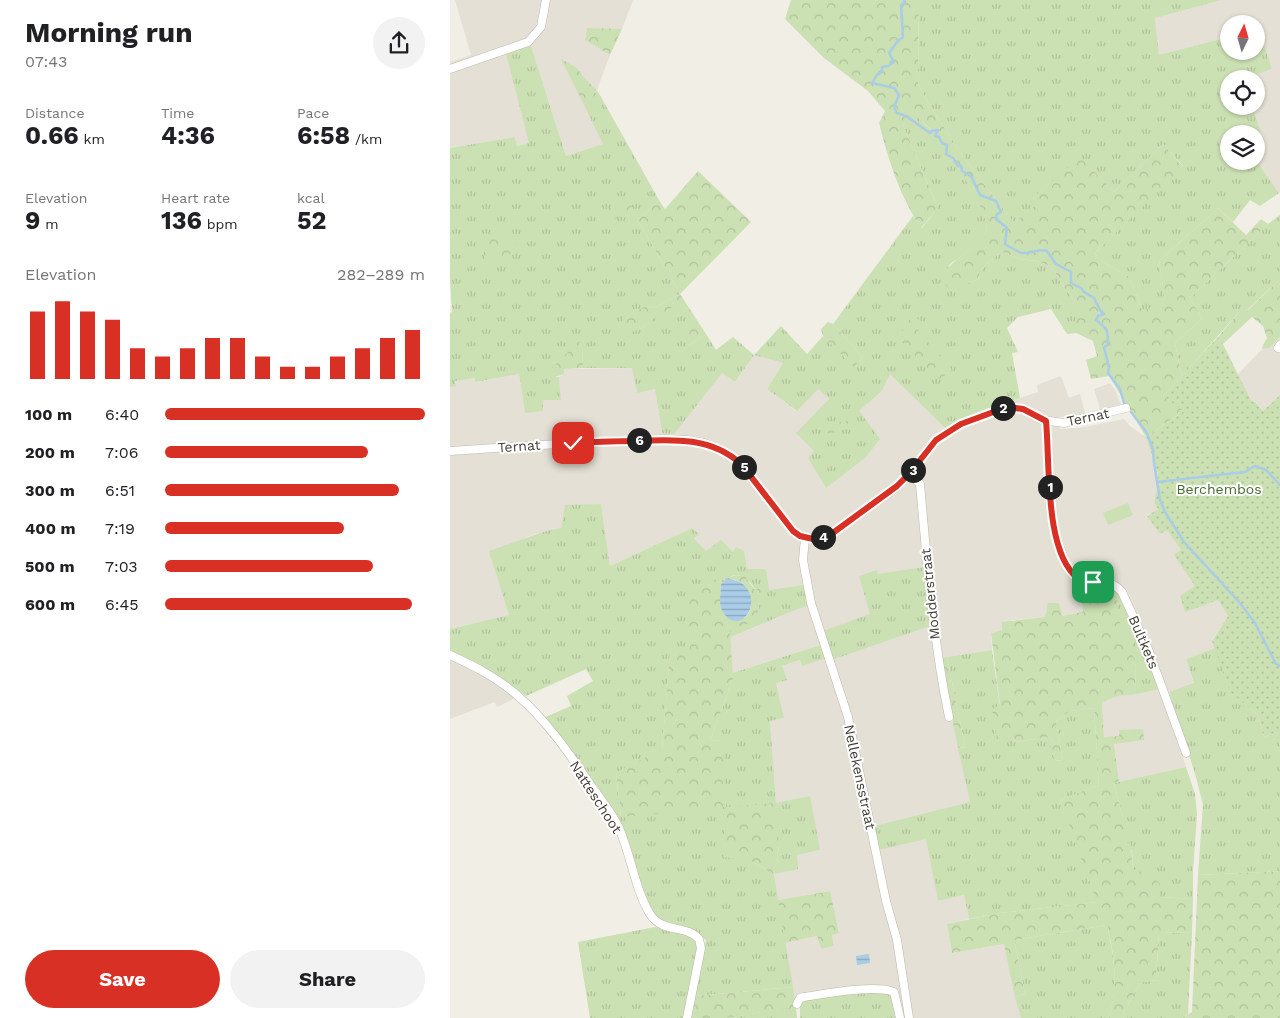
<!DOCTYPE html>
<meta charset="utf-8">
<style>
body{margin:0;font-family:"Work Sans",sans-serif;background:#f2f2f2;color:#202124;height:100vh;display:flex;flex-direction:column;font-size:19px;white-space:nowrap}
*{box-sizing:border-box;margin:0}
p{font-size:16px;color:#757577}
.icon{flex:none;width:28px;height:28px;fill:none;stroke:currentColor;stroke-width:2;stroke-linecap:round;stroke-linejoin:round}
.map{position:relative;flex:1;overflow:hidden}
.panel{display:flex;flex-direction:column;background:#fff;width:450px}
.panel>*{flex:none}
.needle{width:32px;rotate:5deg}
.buttons{position:absolute;left:770px;top:15px;display:grid;gap:10px}
.buttons a{display:grid;place-items:center;width:45px;height:45px;border-radius:50%;background:#fff;box-shadow:0 1px 4px #0004;font-size:25px}
.pin{position:absolute;display:grid;place-items:center;width:42px;height:42px;color:#fff;margin:-21px;border-radius:10px;box-shadow:0 2px 8px #0006}
.km{position:absolute;width:25px;height:25px;margin:-12px;border-radius:50%;background:#222;color:#fff;font-size:14px;line-height:25px;text-align:center}
.round{display:grid;place-items:center;flex:none;width:52px;height:52px;border-radius:26px;background:#f2f2f2}
.overview{display:flex;align-items:center;justify-content:space-between;height:85px;padding:0 25px}
h1{font-size:28px;font-weight:700;line-height:38px}
.figures{display:grid;grid-template-columns:repeat(3,1fr);gap:8px;height:85px;padding:5px 25px}
.figures div{display:grid;align-content:center}
.figures b{font-size:25px;font-weight:700}
.figures small{font-size:14px;font-weight:400}
.figures p{font-size:14px}
.chart{height:140px;padding:10px 25px}
.chart p{display:flex;justify-content:space-between}
.chart svg{width:100%;height:90px;margin-top:5px;stroke:#d93025;stroke-width:6}
.cta{display:flex;gap:10px;margin-top:auto;padding:10px 25px}
.cta a{flex:1;height:58px;border-radius:30px;background:#d93025;color:#fff;font-size:20px;font-weight:700;line-height:58px;text-align:center}
.cta a+a{background:#f2f2f2;color:#202124}
ul{padding:0 25px;list-style:none;font-size:16px}
li{display:grid;grid-template-columns:80px 60px 1fr;align-items:center;height:38px}
li i{height:12px;border-radius:6px;background:#d93025}
main{display:flex;flex:1;min-height:0}
.map>svg:first-child{display:block}
.residential{fill:#e4e0d5}
.grass{fill:url(#grass-tufts);fill-rule:evenodd}
.forest{fill:url(#forest-crowns)}
.park{fill:url(#park-dots)}
.garden{fill:#cbe0b3}
.water{fill:url(#water-rules)}
.lines{fill:none;stroke-linecap:round;stroke-linejoin:round}
.stream{stroke:#a9cce7;stroke-width:2.5}
.street-casing{stroke:#beb8ad;stroke-width:9}
.street{stroke:#fff;stroke-width:8}
.route-casing{stroke:#fff;stroke-width:10}
.route{stroke:#d93025;stroke-width:6}
.labels{text-anchor:middle;stroke-width:4;stroke-linejoin:round;paint-order:stroke}
.street-label{font-size:14px;fill:#433e36;stroke:#fff}
.park-label{font-size:14px;fill:#466d31;stroke:#fff}
</style>
<main>
<section class="panel">
<div class="overview"><div><h1>Morning run</h1><p>07:43</p></div><a class="round"><svg class="icon" aria-label="share" viewBox="0 0 24 24"><path d="M12 15V3M7 8l5-5 5 5M5 13v7h14v-7"/></svg></a></div>
<div class="figures">
<div><p>Distance</p><b>0.66<small> km</small></b></div>
<div><p>Time</p><b>4:36</b></div>
<div><p>Pace</p><b>6:58<small> /km</small></b></div>
</div>
<div class="figures">
<div><p>Elevation</p><b>9<small> m</small></b></div>
<div><p>Heart rate</p><b>136<small> bpm</small></b></div>
<div><p>kcal</p><b>52</b></div>
</div>
<div class="chart"><p><span>Elevation</span>282–289 m</p>
<svg viewBox="0 0 160 44" preserveAspectRatio="none"><path d="M5 44V11M15 44V6M25 44V11M35 44V15M45 44V29M55 44V33M65 44V29M75 44V24M85 44V24M95 44V33M105 44V38M115 44V38M125 44V33M135 44V29M145 44V24M155 44V20"/></svg>
</div>
<ul>
<li><b>100 m</b>6:40<i style="width:100%"></i></li>
<li><b>200 m</b>7:06<i style="width:78%"></i></li>
<li><b>300 m</b>6:51<i style="width:90%"></i></li>
<li><b>400 m</b>7:19<i style="width:69%"></i></li>
<li><b>500 m</b>7:03<i style="width:80%"></i></li>
<li><b>600 m</b>6:45<i style="width:95%"></i></li>
</ul>
<div class="cta"><a>Save</a><a>Share</a></div>
</section>
<div class="map">
<svg width="830" height="1018" viewBox="0 0 830 1018">
<defs>
<pattern id="grass-tufts" width="24" height="20" patternUnits="userSpaceOnUse" patternTransform="scale(1.25)"><rect width="24" height="20" fill="#cbe0b3"/><path d="M3 7l-1-3M5 7V3M7 7l1-3M15 17l-1-3M17 17v-4M19 17l1-3" fill="none" stroke="#b0c19b"/></pattern>
<pattern id="forest-crowns" width="20" height="18" patternUnits="userSpaceOnUse" patternTransform="scale(1.25)"><rect width="20" height="18" fill="#cbe0b3"/><path d="M2 6a3 3 0 1 1 6 0M12 15a3 3 0 1 1 6 0" fill="none" stroke="#b0c19b"/></pattern>
<pattern id="park-dots" width="8" height="8" patternUnits="userSpaceOnUse" patternTransform="scale(1.25)"><rect width="8" height="8" fill="#cbe0b3"/><path d="M2 2h.1M6 6h.1" fill="none" stroke="#b0c19b" stroke-width="1.8" stroke-linecap="round"/></pattern>
<pattern id="water-rules" width="6" height="5" patternUnits="userSpaceOnUse" patternTransform="scale(1.25)"><rect width="6" height="5" fill="#a9cce7"/><path d="M0 2.5h6" fill="none" stroke="#8ba7bc"/></pattern>
</defs>
<rect width="100%" height="100%" fill="#f1eee6"/>
<path class="residential" d="M 5,0 L 183,0 L 172,29 L 137,29 L 135,40 L 160,55 L 147,90 L 134,77 L 126,67 L 112,60 L 154,144 L 116,156 L 81,46 L 79,143 L 67,146 L 65,137 L 0,148 L 0,62 L 21,55 Z
M 772,0 L 830,0 L 830,192 L 829,193 L 806,160 L 806,137 L 811,132 L 802,106 L 806,106 L 806,79 L 792,78 L 822,69 L 809,29 L 806,30 L 806,24 L 779,24 L 779,37 L 709,56 L 705,18 Z
M 830,331 L 830,395 L 813,411 L 806,402 L 801,401 L 783,379 Z
M 304,355 L 333,363 L 317,389 L 346,411 L 368,388 L 379,399 L 409,411 L 432,391 L 440,373 L 496,429 L 506,422 L 527,412 L 588,392 L 587,385 L 611,376 L 619,398 L 630,394 L 636,416 L 609,417 L 610,429 L 629,428 L 674,419 L 680,426 L 696,437 L 708,474 L 707,489 L 704,502 L 709,509 L 697,515 L 711,534 L 717,529 L 731,550 L 725,555 L 745,586 L 735,611 L 768,600 L 778,616 L 762,640 L 765,648 L 736,659 L 744,684 L 713,694 L 736,767 L 669,782 L 664,744 L 693,730 L 669,730 L 669,736 L 654,738 L 652,702 L 669,696 L 710,689 L 625,582 L 634,612 L 612,616 L 596,609 L 595,617 L 562,620 L 552,630 L 541,633 L 542,650 L 490,658 L 520,802 L 449,845 L 477,838 L 488,901 L 514,895 L 519,919 L 497,924 L 502,953 L 554,944 L 571,1018 L 448,1018 L 349,1006 L 346,1008 L 335,943 L 367,936 L 371,949 L 384,946 L 382,935 L 389,932 L 379,891 L 328,900 L 324,874 L 346,855 L 370,850 L 326,803 L 320,721 L 334,718 L 326,683 L 332,666 L 350,660 L 352,666 L 371,645 L 282,673 L 280,637 L 304,628 L 330,615 L 319,590 L 297,569 L 296,561 L 283,552 L 256,551 L 244,538 L 242,528 L 160,566 L 151,504 L 115,506 L 111,529 L 96,531 L 77,537 L 59,615 L 0,629 L 0,387 L 6,385 L 5,381 L 25,378 L 26,382 L 69,374 L 75,413 L 92,400 L 111,399 L 109,377 L 114,374 L 114,369 L 183,368 L 187,393 L 205,388 L 212,433 L 272,373 L 285,382 Z
M 660,383 L 666,392 L 671,405 L 651,412 L 644,389 Z
M 0,659 L 51,686 L 66,698 L 47,707 L 45,702 L 0,719 Z"/>
<path class="grass" d="M 469,0 L 772,0 L 705,18 L 709,55 L 779,37 L 779,51 L 806,51 L 806,30 L 809,29 L 822,69 L 793,79 L 779,79 L 779,106 L 802,106 L 811,132 L 806,137 L 806,134 L 779,134 L 779,161 L 806,160 L 829,193 L 810,206 L 800,200 L 783,222 L 768,208 L 709,261 L 715,300 L 706,309 L 692,309 L 679,277 L 648,259 L 645,253 L 733,166 L 713,144 L 664,192 L 630,158 L 583,198 L 588,204 L 564,223 L 523,170 L 481,108 L 468,84 Z
M 81,46 L 116,156 L 153,144 L 134,105 L 147,90 L 209,200 L 188,220 L 230,294 L 204,308 L 196,306 L 174,318 L 189,330 L 228,302 L 239,321 L 238,346 L 256,334 L 266,350 L 283,337 L 304,355 L 331,326 L 357,354 L 373,336 L 404,366 L 413,357 L 383,324 L 463,216 L 472,228 L 488,208 L 453,125 L 463,113 C 471,121 481,129 488,138 C 498,151 544,217 536,232 C 530,244 510,257 499,265 L 500,291 L 528,279 C 533,262 541,264 550,251 L 570,259 L 588,261 L 602,267 L 613,286 L 626,303 L 626,333 L 617,334 L 601,309 L 568,317 L 557,328 L 568,352 L 562,353 L 570,398 C 544,406 518,414 496,429 L 440,374 L 432,391 L 409,411 L 430,439 L 416,457 L 376,488 L 358,458 L 364,451 L 346,433 L 379,399 L 368,389 L 347,411 L 317,389 L 333,363 L 304,355 L 285,382 L 272,373 L 224,434 L 212,433 L 205,389 L 187,393 L 182,368 L 133,368 L 132,347 L 102,377 L 109,377 L 111,400 L 93,400 L 93,411 L 75,413 L 69,374 L 25,382 L 25,378 L 5,381 L 6,386 L 0,387 L 0,313 L 2,312 L 0,277 L 0,148 L 65,137 L 67,146 L 79,143 L 56,53 ZM 184,211 L 151,223 L 147,212 Z
M 830,215 L 830,279 L 796,311 L 793,308 L 732,376 L 725,343 L 752,319 L 740,298 L 818,224 Z
M 151,504 L 160,566 L 242,528 L 249,534 L 244,538 L 256,551 L 271,540 L 283,552 L 286,547 L 294,551 L 297,569 L 316,569 L 319,590 L 354,585 L 359,605 C 332,614 307,627 280,637 L 280,630 L 308,613 C 308,609 309,604 309,601 C 308,590 297,574 285,575 C 280,576 275,581 271,584 L 261,576 L 240,651 L 220,653 L 212,750 L 166,773 L 171,817 L 273,740 L 260,741 L 283,679 L 282,673 L 371,645 L 376,658 L 352,666 L 350,660 L 332,666 L 337,680 L 326,683 L 334,718 L 320,721 L 326,803 L 360,796 L 370,850 L 347,855 L 348,869 L 324,874 L 343,987 L 245,996 L 256,940 L 244,932 L 216,926 L 203,914 L 171,830 L 93,718 L 121,706 L 117,696 L 143,681 L 136,669 L 76,696 L 43,673 L 0,651 L 0,629 L 59,615 L 39,551 L 96,531 L 111,528 L 115,505 ZM 329,846 L 324,874 L 301,861 Z
M 475,567 L 480,626 L 384,659 L 373,631 L 420,614 L 409,576 L 427,570 L 428,574 Z
M 625,581 L 658,584 L 669,592 L 695,647 L 710,689 L 686,694 L 685,659 L 681,652 L 682,641 L 674,636 L 667,615 L 667,601 L 632,603 Z
M 765,648 L 781,692 L 808,715 L 814,737 L 827,732 L 830,745 L 830,871 L 748,875 L 753,805 L 746,777 L 719,692 L 744,683 L 736,659 Z
M 542,650 L 550,706 L 565,742 L 601,737 L 605,761 L 613,760 L 606,721 L 620,711 L 644,708 L 649,785 L 610,800 L 648,902 L 550,913 L 519,919 L 514,895 L 488,901 L 476,839 L 429,850 L 425,826 L 520,802 L 508,748 L 515,747 L 497,657 Z
M 736,767 L 745,794 L 747,814 L 743,871 L 743,899 L 708,897 L 683,869 L 682,850 L 673,843 L 672,839 L 673,820 L 664,783 Z
M 657,925 C 664,958 669,984 659,1018 L 571,1018 L 565,997 L 575,994 L 564,940 Z
M 205,927 L 242,937 L 245,940 L 249,949 L 236,1018 L 140,1018 L 128,942 Z
M 709,932 L 742,933 L 738,1014 L 732,1018 L 673,1018 L 673,1014 L 690,983 L 706,980 Z
M 437,992 L 443,996 L 448,1018 L 350,1018 L 350,1004 L 355,998 Z
M 335,1008 L 346,1008 L 347,1018 L 277,1018 Z"/>
<path class="forest" d="M 341,0 L 469,0 L 468,84 L 481,108 L 523,170 L 564,223 L 587,204 L 583,198 L 630,157 L 664,192 L 713,144 L 733,167 L 645,253 L 648,259 L 679,277 L 692,309 L 705,309 L 715,300 L 709,261 L 768,208 L 796,235 L 811,219 L 818,224 L 740,298 L 752,319 L 725,343 L 732,376 L 713,396 L 735,410 L 696,437 L 659,376 L 641,379 L 636,360 L 647,356 L 643,341 L 626,333 L 626,303 L 613,286 L 602,267 L 588,261 L 570,259 L 550,251 C 541,264 533,262 528,279 L 501,291 L 493,282 L 492,275 C 504,258 526,249 536,232 C 544,218 498,152 488,138 C 481,129 471,120 463,114 L 453,125 L 488,208 L 471,228 C 450,197 438,159 429,123 L 435,111 L 418,91 L 374,58 L 335,19 Z
M 137,28 L 172,29 L 160,55 L 135,40 Z
M 111,59 L 126,67 L 134,77 L 147,90 L 134,105 Z
M 248,171 L 301,222 L 230,294 L 256,334 L 238,346 L 227,329 L 239,321 L 228,303 L 189,330 L 180,332 L 172,326 L 174,318 L 196,306 L 204,308 L 230,294 L 188,220 L 209,200 L 215,209 Z
M 179,201 L 184,212 L 151,224 L 147,212 Z
M 34,233 L 77,248 L 34,263 Z
M 830,279 L 830,337 L 819,348 L 812,349 L 813,345 L 817,338 L 813,326 L 802,317 L 773,344 L 768,337 L 793,308 L 797,311 Z
M 462,315 L 472,322 L 467,329 L 502,370 L 489,380 L 448,338 Z
M 378,322 L 383,324 L 413,357 L 404,367 L 373,336 L 371,329 Z
M 129,341 L 132,347 L 133,368 L 114,369 L 114,374 L 102,378 L 102,368 Z
M 400,420 L 402,428 L 387,431 L 380,435 L 373,428 L 376,425 Z
M 286,575 L 295,577 L 305,590 L 311,588 L 315,598 L 309,601 L 308,613 L 303,622 L 280,630 L 283,679 L 260,741 L 273,740 L 276,807 L 326,803 L 329,846 L 324,874 L 301,861 L 273,857 L 276,807 L 171,817 L 166,773 L 212,749 L 220,652 L 240,650 L 237,596 L 261,576 L 271,584 L 270,601 L 279,618 C 303,627 307,598 293,584 C 290,581 283,580 278,578 Z
M 645,592 L 662,595 L 667,601 C 667,614 670,624 674,636 L 682,641 L 681,652 L 685,659 L 686,694 L 669,696 L 652,702 L 654,737 L 669,736 L 669,730 L 693,729 L 694,740 L 664,744 L 669,782 L 664,783 L 673,820 L 673,842 L 681,844 L 683,869 L 703,876 L 710,884 L 709,897 L 743,899 L 742,933 L 709,932 L 706,980 L 690,983 L 673,1014 L 673,1018 L 659,1018 C 668,986 665,957 657,925 L 564,940 L 575,994 L 565,997 L 554,944 L 502,953 L 497,924 L 550,913 L 647,902 L 610,800 L 649,785 L 644,708 L 620,711 L 606,721 L 613,760 L 604,761 L 601,737 L 565,742 L 564,738 L 547,740 L 542,709 L 550,705 L 541,633 L 552,630 L 552,622 L 595,617 L 598,603 L 609,603 L 612,616 L 633,612 L 632,603 L 636,603 L 640,595 Z
M 497,657 L 515,747 L 508,748 L 490,658 Z
M 830,871 L 830,1018 L 732,1018 L 742,1012 L 748,875 Z
M 380,891 L 389,933 L 382,935 L 384,946 L 371,949 L 367,936 L 335,943 L 328,900 Z
M 343,987 L 346,1008 L 331,1009 L 277,1018 L 241,1018 L 245,996 Z"/>
<path class="park" d="M 768,337 L 773,344 L 801,401 L 805,402 L 813,411 L 830,395 L 830,745 L 827,732 L 814,737 L 808,715 L 780,692 L 762,641 L 778,616 L 768,600 L 735,612 L 730,596 L 745,586 L 724,555 L 731,550 L 717,530 L 710,534 L 697,516 L 708,509 L 704,502 L 707,489 L 708,474 L 696,437 L 734,411 L 713,396 Z"/>
<path class="garden" d="M 678,503 L 683,515 L 658,525 L 653,513 Z"/>
<path class="water" d="M 278,578 C 282,580 289,581 293,584 C 315,604 288,637 273,612 C 268,604 271,593 271,584 Z
M 419,954 L 420,963 L 407,965 L 406,956 Z"/>
<g class="lines">
<path class="stream" d="M 454,0 L 455,2 L 451,5 L 453,37 L 447,42 L 439,53 L 444,62 L 438,66 L 432,67 L 432,72 L 427,75 L 422,83 L 444,88 L 449,95 L 444,107 L 447,113 L 456,116 L 480,133 L 481,131 L 488,130 L 485,136 L 489,137 L 492,143 L 497,145 L 496,154 L 503,158 L 508,166 L 511,166 L 512,171 L 521,176 L 530,195 L 546,201 L 551,212 L 547,214 L 546,219 L 557,228 L 555,244 C 558,246 570,253 573,253 C 582,254 588,248 597,251 L 606,264 L 621,272 L 621,283 L 631,288 L 634,292 L 644,298 L 650,310 L 654,314 L 648,316 L 646,320 C 658,329 658,330 658,345 L 654,347 L 659,368 L 658,373 L 670,389 L 674,403 L 677,406
M 681,412 L 697,433 L 703,450 L 704,463 L 710,500 L 715,512 L 734,542 L 790,603 L 805,623 L 826,664 L 830,666
M 707,482 L 795,472 L 805,466 L 816,470 L 830,485"/>
<g class="street-casing">
<path id="street" d="M 0,69 L 78,42 L 91,27 L 96,0
M 828,348 L 830,345
M 596,421 C 601,466 594,516 614,558 C 616,563 618,568 621,572 C 637,590 656,573 672,592 L 698,649 L 736,753
M 0,451 L 123,443 L 215,439 L 236,440 L 254,443 L 269,449 L 283,457 L 292,465 L 343,531 L 350,536 L 363,539 L 380,535 L 447,487 L 460,473 L 486,440 L 511,424 L 557,407 L 573,409 L 592,420 L 614,423 L 676,408
M 460,473 L 470,484 C 477,562 483,640 499,717
M 355,538 L 353,560 L 361,603 L 398,717 L 436,901 L 447,940 L 459,1018
M 0,655 C 24,666 48,678 68,696 C 96,720 119,753 140,784 C 150,798 162,813 169,828 C 181,855 185,890 200,914 C 213,934 236,924 249,939 L 251,948 L 237,1018
M 347,1004 L 350,998 L 354,997 C 374,994 427,984 444,992 L 450,1018"/>
</g>
<use href="#street" class="street"/>
</g>
<g class="lines">
<g class="route-casing">
<path id="route" d="M 123,443 C 144,442 165,441 186,441 C 223,439 263,437 292,465 L 343,531 L 350,536 L 363,539 L 380,535 L 447,486 L 460,473 L 486,440 L 511,424 L 557,407 L 573,409 L 596,421 C 600,460 594,553 628,578 C 632,581 638,581 643,582"/>
</g>
<use href="#route" class="route"/>
</g>
<g class="labels">
<g class="street-label">
<text transform="translate(638 417) rotate(-12)" y="5">Ternat</text>
<text transform="translate(69 446) rotate(-4)" y="5">Ternat</text>
<text transform="translate(480 594) rotate(-96)" y="5">Modderstraat</text>
<text transform="translate(694 642) rotate(67)" y="5">Bultkets</text>
<text transform="translate(410 777) rotate(78)" y="5">Nellekensstraat</text>
<text transform="translate(146 797) rotate(57)" y="5">Natteschoot</text>
</g>
<g class="park-label">
<text x="769" y="494">Berchembos</text>
</g>
</g>
</svg>
<div class="buttons">
<a><svg class="needle" viewBox="-14 -14 28 28"><path d="M0-13l5 13h-10z" fill="#e53935"/><path d="M0 13l5-13h-10z" fill="#757577"/></svg></a>
<a><svg class="icon" aria-label="locate" viewBox="0 0 24 24"><circle cx="12" cy="12" r="6"/><path d="M12 2v4M12 18v4M2 12h4M18 12h4"/></svg></a>
<a><svg class="icon" aria-label="layers" viewBox="0 0 24 24"><path d="M12 4l9 5-9 5-9-5zM3 14l9 5 9-5"/></svg></a>
</div>
<div class="pin" style="left:643px;top:582px;background:#1e9e55"><svg class="icon" aria-label="arrive" viewBox="0 0 24 24"><path d="M6 21V4h12l-3 4 3 4H6"/></svg></div>
<div class="pin" style="left:123px;top:443px;background:#d93025"><svg class="icon" aria-label="check" viewBox="0 0 24 24"><path d="M5 12l5 5 9-10"/></svg></div>
<b class="km" style="left:600px;top:487px">1</b>
<b class="km" style="left:553px;top:408px">2</b>
<b class="km" style="left:463px;top:470px">3</b>
<b class="km" style="left:373px;top:537px">4</b>
<b class="km" style="left:294px;top:467px">5</b>
<b class="km" style="left:189px;top:440px">6</b>
</div>
</main>
